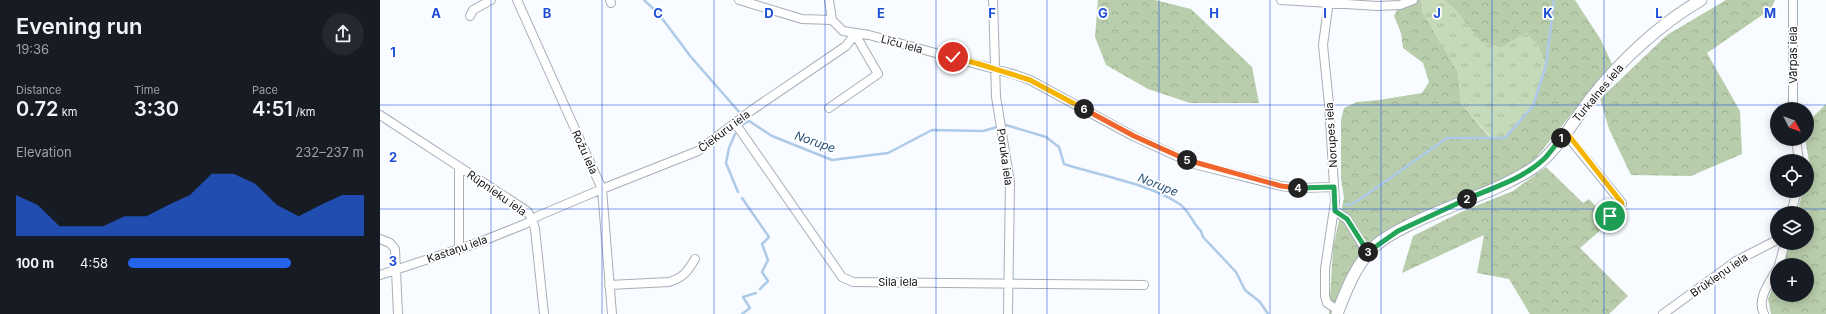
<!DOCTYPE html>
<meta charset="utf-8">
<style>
body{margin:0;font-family:Inter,sans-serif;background:#242831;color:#f1f3f6;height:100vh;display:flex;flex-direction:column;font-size:15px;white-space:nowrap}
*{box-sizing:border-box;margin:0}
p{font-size:13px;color:#9ea1a6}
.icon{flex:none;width:22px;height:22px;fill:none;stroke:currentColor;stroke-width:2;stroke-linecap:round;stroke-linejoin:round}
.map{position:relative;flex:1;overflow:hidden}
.panel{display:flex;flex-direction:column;background:#171b24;width:380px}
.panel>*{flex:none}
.needle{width:26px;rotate:132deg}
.buttons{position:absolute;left:1390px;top:102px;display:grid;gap:8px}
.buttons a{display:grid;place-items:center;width:44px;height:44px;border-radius:50%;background:#171b24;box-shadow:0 2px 10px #0003;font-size:20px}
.pin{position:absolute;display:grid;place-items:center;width:34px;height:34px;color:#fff;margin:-17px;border:2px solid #fff;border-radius:50%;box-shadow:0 1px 4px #0007}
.km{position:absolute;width:20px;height:20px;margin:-10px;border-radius:50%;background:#222;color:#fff;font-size:11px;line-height:20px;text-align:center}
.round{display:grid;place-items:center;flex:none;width:42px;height:42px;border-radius:21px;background:#242831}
.summary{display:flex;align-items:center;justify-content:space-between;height:68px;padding:0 16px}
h1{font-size:22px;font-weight:600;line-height:30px}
.metrics{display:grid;grid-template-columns:repeat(3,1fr);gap:6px;height:68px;padding:4px 16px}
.metrics div{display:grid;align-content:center}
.metrics b{font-size:20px;font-weight:600}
.metrics small{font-size:11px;font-weight:400}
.metrics p{font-size:11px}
.chart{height:112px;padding:8px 16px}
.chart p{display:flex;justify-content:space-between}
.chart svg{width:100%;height:72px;margin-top:4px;fill:#2563eb;opacity:.7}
ul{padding:0 16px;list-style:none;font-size:13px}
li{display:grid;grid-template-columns:64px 48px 1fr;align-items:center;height:30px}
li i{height:10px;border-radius:5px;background:#2563eb}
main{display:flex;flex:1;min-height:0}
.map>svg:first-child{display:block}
.grass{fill:url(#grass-tufts)}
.forest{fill:url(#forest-crowns)}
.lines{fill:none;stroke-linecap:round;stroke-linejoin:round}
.stream{stroke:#aecae9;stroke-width:2.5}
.minor-casing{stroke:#a7afb7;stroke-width:10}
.secondary-casing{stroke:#a7afb7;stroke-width:13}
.minor{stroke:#fff;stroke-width:8}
.secondary{stroke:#fff;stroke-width:11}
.split-1-casing{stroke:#fff;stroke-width:8}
.split-2-casing{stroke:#fff;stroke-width:8}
.split-3-casing{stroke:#fff;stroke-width:8}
.split-4-casing{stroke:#fff;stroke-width:8}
.split-5-casing{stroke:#fff;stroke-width:8}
.split-6-casing{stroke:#fff;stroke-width:8}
.split-7-casing{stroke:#fff;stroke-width:8}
.split-8-casing{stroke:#fff;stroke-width:8}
.split-1{stroke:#f5b400;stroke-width:5}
.split-2{stroke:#22a559;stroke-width:5}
.split-3{stroke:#22a559;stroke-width:5}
.split-4{stroke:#22a559;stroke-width:5}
.split-5{stroke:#f0652b;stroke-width:5}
.split-6{stroke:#f0652b;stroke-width:5}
.split-7{stroke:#f5b400;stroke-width:5}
.split-8{stroke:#f5b400;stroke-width:5}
.grid{fill:none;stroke:#1d4ed8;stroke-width:1;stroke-opacity:0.55}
.labels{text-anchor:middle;stroke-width:3.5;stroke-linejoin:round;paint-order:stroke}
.street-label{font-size:11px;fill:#101215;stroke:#fff}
.water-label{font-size:12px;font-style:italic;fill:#264f78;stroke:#fff}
.grid-label{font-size:13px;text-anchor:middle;font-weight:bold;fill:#1d4ed8;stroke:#fff;stroke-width:3.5;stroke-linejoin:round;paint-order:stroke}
</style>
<main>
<section class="panel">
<div class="summary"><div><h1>Evening run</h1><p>19:36</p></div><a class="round"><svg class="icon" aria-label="share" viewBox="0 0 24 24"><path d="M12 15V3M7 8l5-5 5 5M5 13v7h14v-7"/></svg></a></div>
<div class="metrics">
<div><p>Distance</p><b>0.72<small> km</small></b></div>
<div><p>Time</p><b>3:30</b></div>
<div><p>Pace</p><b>4:51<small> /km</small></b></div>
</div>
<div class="chart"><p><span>Elevation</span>232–237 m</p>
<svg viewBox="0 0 160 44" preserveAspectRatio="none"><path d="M0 44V19L10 25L20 38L30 38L40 38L50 32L60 32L70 25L80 19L90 6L100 6L110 12L120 25L130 32L140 25L150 19L160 19V44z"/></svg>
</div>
<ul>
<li><b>100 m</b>4:58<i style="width:69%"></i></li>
</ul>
</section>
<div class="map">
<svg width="1446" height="314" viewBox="0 0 1446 314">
<defs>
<pattern id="grass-tufts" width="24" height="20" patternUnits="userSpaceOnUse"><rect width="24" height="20" fill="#c5dab8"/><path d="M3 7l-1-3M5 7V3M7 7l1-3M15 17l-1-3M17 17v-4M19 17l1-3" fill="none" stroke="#a8ba9d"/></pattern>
<pattern id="forest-crowns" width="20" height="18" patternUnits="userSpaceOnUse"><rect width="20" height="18" fill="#b8cdab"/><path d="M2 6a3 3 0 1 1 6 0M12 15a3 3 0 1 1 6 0" fill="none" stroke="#9daf92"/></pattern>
</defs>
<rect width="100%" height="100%" fill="#f8fbff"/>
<path class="grass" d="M 1041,0 L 1063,0 L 1074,8 L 1101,42 L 1121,48 L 1146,33 L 1158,46 L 1166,65 L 1153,106 L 1125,138 L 1111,138 L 1081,103 L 1078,72 L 1043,13 Z"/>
<path class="forest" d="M 718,0 L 775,0 L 811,9 L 872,67 L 879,103 L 810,103 L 768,89 L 726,65 L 715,37 Z
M 1022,0 L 1041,0 L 1043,13 L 1078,72 L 1081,103 L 1110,138 L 1125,138 L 1153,105 L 1166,65 L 1158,46 L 1146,33 L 1121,48 L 1101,42 L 1074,8 L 1063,0 L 1195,0 L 1221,40 L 1232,64 L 1155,159 L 1126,180 L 1001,238 L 954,314 L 949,314 L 953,248 L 964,198 L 961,178 L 961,120 L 964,108 L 977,102 L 999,100 L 1042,93 L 1049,82 L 1043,63 L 1023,48 L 1021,33 L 1014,16 Z
M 1346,0 L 1395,0 L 1391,9 L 1327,53 L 1360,111 L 1362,154 L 1311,176 L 1251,175 L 1229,129 L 1220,99 L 1287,35 Z
M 1446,104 L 1446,314 L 1391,314 L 1388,299 L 1397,277 L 1397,295 L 1427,295 L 1427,265 L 1402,265 L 1411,243 L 1427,243 L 1427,213 L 1417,213 L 1423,191 L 1427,191 L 1427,176 L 1430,166 L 1425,139 L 1427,139 L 1427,123 Z
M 1166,167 L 1203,203 L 1209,199 L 1230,222 L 1200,248 L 1248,296 L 1229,314 L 1150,314 L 1129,279 L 1097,273 L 1104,235 L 1022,273 L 1033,236 L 1081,212 L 1133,191 Z"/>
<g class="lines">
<path class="stream" d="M 264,0 L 278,13 L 311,57 L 360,113
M 366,119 L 392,136 L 452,160 L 508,153 L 552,130 L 603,131 L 617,127
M 362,125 L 369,121
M 626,125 L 666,137 L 679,147 L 684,164 C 721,176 766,183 798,203 C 809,209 812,223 821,231 L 823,237 L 856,272 L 865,290 L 880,302 L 888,314
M 355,134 L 349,148 L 346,163 L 358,192
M 362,198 L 389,237 L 382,244 L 388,260 L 382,272 L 388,281 L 380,289
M 966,204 L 970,205 L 979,200 L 1067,138 L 1125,138 L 1153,106 L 1166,65 L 1174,0
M 362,314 L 370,308 L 363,297 L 376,293"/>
<g class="minor-casing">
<path id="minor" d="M 137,0 L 222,189 L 232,314
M 230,0 L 231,3
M 359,0 L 422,19 L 452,20 L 463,31 L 489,35 L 633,74 L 650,80 L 753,136 L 814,164 L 901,186 L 920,188 L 954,187
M 449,0 L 452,20
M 613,0 L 616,97 L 630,182 L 628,314
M 901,0 L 998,6 L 1020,5 L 1033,0
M 949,0 L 943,45 L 949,104 L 955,202 L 945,269 L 945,296 L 947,303 L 958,310
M 1413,0 L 1413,109
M 90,16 L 93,10 L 111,0
M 0,115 L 147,211 L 152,219 L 155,229 L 164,314
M 355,123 L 462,277 L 473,282 L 764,285
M 1185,133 L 1242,203 L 1235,213 L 1230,216
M 1416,139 L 1419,161
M 955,211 L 967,219 L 988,254
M 1411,213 L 1417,191
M 0,239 L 10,243 L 15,249 L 18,314
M 79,249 L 79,167
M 1399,265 L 1405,243
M 0,275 L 100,242 L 145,224 L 158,216 L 222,189 L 318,151 L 372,110 L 466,46 L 475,34 L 498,74 L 449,108
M 229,285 L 289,282 C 303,278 308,271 315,259
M 1283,314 L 1356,261 L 1397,240
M 1384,314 C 1376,299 1390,282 1397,269"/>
</g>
<g class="secondary-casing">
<path id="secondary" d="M 957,314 C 966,290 976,264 995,246 C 1006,236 1019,230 1031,224 C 1069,205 1119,191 1153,168 C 1176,153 1194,120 1211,98 C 1241,60 1280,24 1321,0"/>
</g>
<use href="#minor" class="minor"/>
<use href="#secondary" class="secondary"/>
</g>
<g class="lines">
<g class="split-1-casing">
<path id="split-1" d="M 1181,138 L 1185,133 L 1190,137 L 1242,203 L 1235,213 L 1230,216"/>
</g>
<g class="split-2-casing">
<path id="split-2" d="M 1087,199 C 1112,188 1143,179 1164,159 C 1170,153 1175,145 1181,138"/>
</g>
<g class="split-3-casing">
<path id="split-3" d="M 988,252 L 1018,231 L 1087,199"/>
</g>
<g class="split-4-casing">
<path id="split-4" d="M 918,188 L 954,187 L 955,211 L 967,219 L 988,252"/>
</g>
<g class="split-5-casing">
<path id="split-5" d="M 807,160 L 901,186 L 918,188"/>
</g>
<g class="split-6-casing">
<path id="split-6" d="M 704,109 L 754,136 L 807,160"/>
</g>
<g class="split-7-casing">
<path id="split-7" d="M 599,64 L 650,80 L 704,109"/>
</g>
<g class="split-8-casing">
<path id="split-8" d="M 573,57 L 599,64"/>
</g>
<use href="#split-1" class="split-1"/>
<use href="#split-2" class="split-2"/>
<use href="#split-3" class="split-3"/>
<use href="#split-4" class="split-4"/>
<use href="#split-5" class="split-5"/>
<use href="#split-6" class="split-6"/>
<use href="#split-7" class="split-7"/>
<use href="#split-8" class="split-8"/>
</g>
<path class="grid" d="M 111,0 L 111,314M 222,0 L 222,314M 334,0 L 334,314M 445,0 L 445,314M 556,0 L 556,314M 667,0 L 667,314M 779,0 L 779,314M 890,0 L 890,314M 1001,0 L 1001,314M 1112,0 L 1112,314M 1224,0 L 1224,314M 1335,0 L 1335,314M 0,105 L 1446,105M 0,209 L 1446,209"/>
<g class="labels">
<g class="street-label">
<text transform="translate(522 44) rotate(15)" y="4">Līču iela</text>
<text transform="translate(1413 55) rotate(-90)" y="4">Vārpas iela</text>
<text transform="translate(1218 93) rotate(-50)" y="4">Turkalnes iela</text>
<text transform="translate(344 131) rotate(-37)" y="4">Čiekuru iela</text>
<text transform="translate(951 135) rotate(-94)" y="4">Norupes iela</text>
<text transform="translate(205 152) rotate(66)" y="4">Rožu iela</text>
<text transform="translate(625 157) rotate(82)" y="4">Poruka iela</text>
<text transform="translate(117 193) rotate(35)" y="4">Rūpnieku iela</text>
<text transform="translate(77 249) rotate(-19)" y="4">Kastaņu iela</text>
<text transform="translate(1339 275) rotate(-35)" y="4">Brūkleņu iela</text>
<text x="518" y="286">Sila iela</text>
</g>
<g class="water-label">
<text transform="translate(435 142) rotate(19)" y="4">Norupe</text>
<text transform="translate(778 185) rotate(22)" y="4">Norupe</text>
</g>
</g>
<g class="grid-label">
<text x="56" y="18">A</text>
<text x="167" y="18">B</text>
<text x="278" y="18">C</text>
<text x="389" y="18">D</text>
<text x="501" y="18">E</text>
<text x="612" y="18">F</text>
<text x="723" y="18">G</text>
<text x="834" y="18">H</text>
<text x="945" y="18">I</text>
<text x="1057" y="18">J</text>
<text x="1168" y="18">K</text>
<text x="1279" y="18">L</text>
<text x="1390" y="18">M</text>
<text x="13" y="57">1</text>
<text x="13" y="162">2</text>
<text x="13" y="266">3</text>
</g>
</svg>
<div class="buttons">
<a><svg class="needle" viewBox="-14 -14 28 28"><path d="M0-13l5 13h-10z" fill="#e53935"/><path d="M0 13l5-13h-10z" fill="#9ea1a6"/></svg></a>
<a><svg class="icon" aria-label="locate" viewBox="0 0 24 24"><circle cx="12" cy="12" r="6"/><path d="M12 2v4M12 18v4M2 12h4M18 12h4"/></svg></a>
<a><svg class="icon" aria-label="layers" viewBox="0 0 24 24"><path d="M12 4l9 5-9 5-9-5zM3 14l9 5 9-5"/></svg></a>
<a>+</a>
</div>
<div class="pin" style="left:1230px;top:216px;background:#1e9e55"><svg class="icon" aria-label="arrive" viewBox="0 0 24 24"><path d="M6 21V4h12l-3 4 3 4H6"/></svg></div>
<div class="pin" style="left:573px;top:57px;background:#d93025"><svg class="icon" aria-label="check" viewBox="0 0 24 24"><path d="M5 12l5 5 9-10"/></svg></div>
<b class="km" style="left:1181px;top:138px">1</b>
<b class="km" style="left:1087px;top:199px">2</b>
<b class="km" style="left:988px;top:252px">3</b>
<b class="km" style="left:918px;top:188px">4</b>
<b class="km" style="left:807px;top:160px">5</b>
<b class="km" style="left:704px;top:109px">6</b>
</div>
</main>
